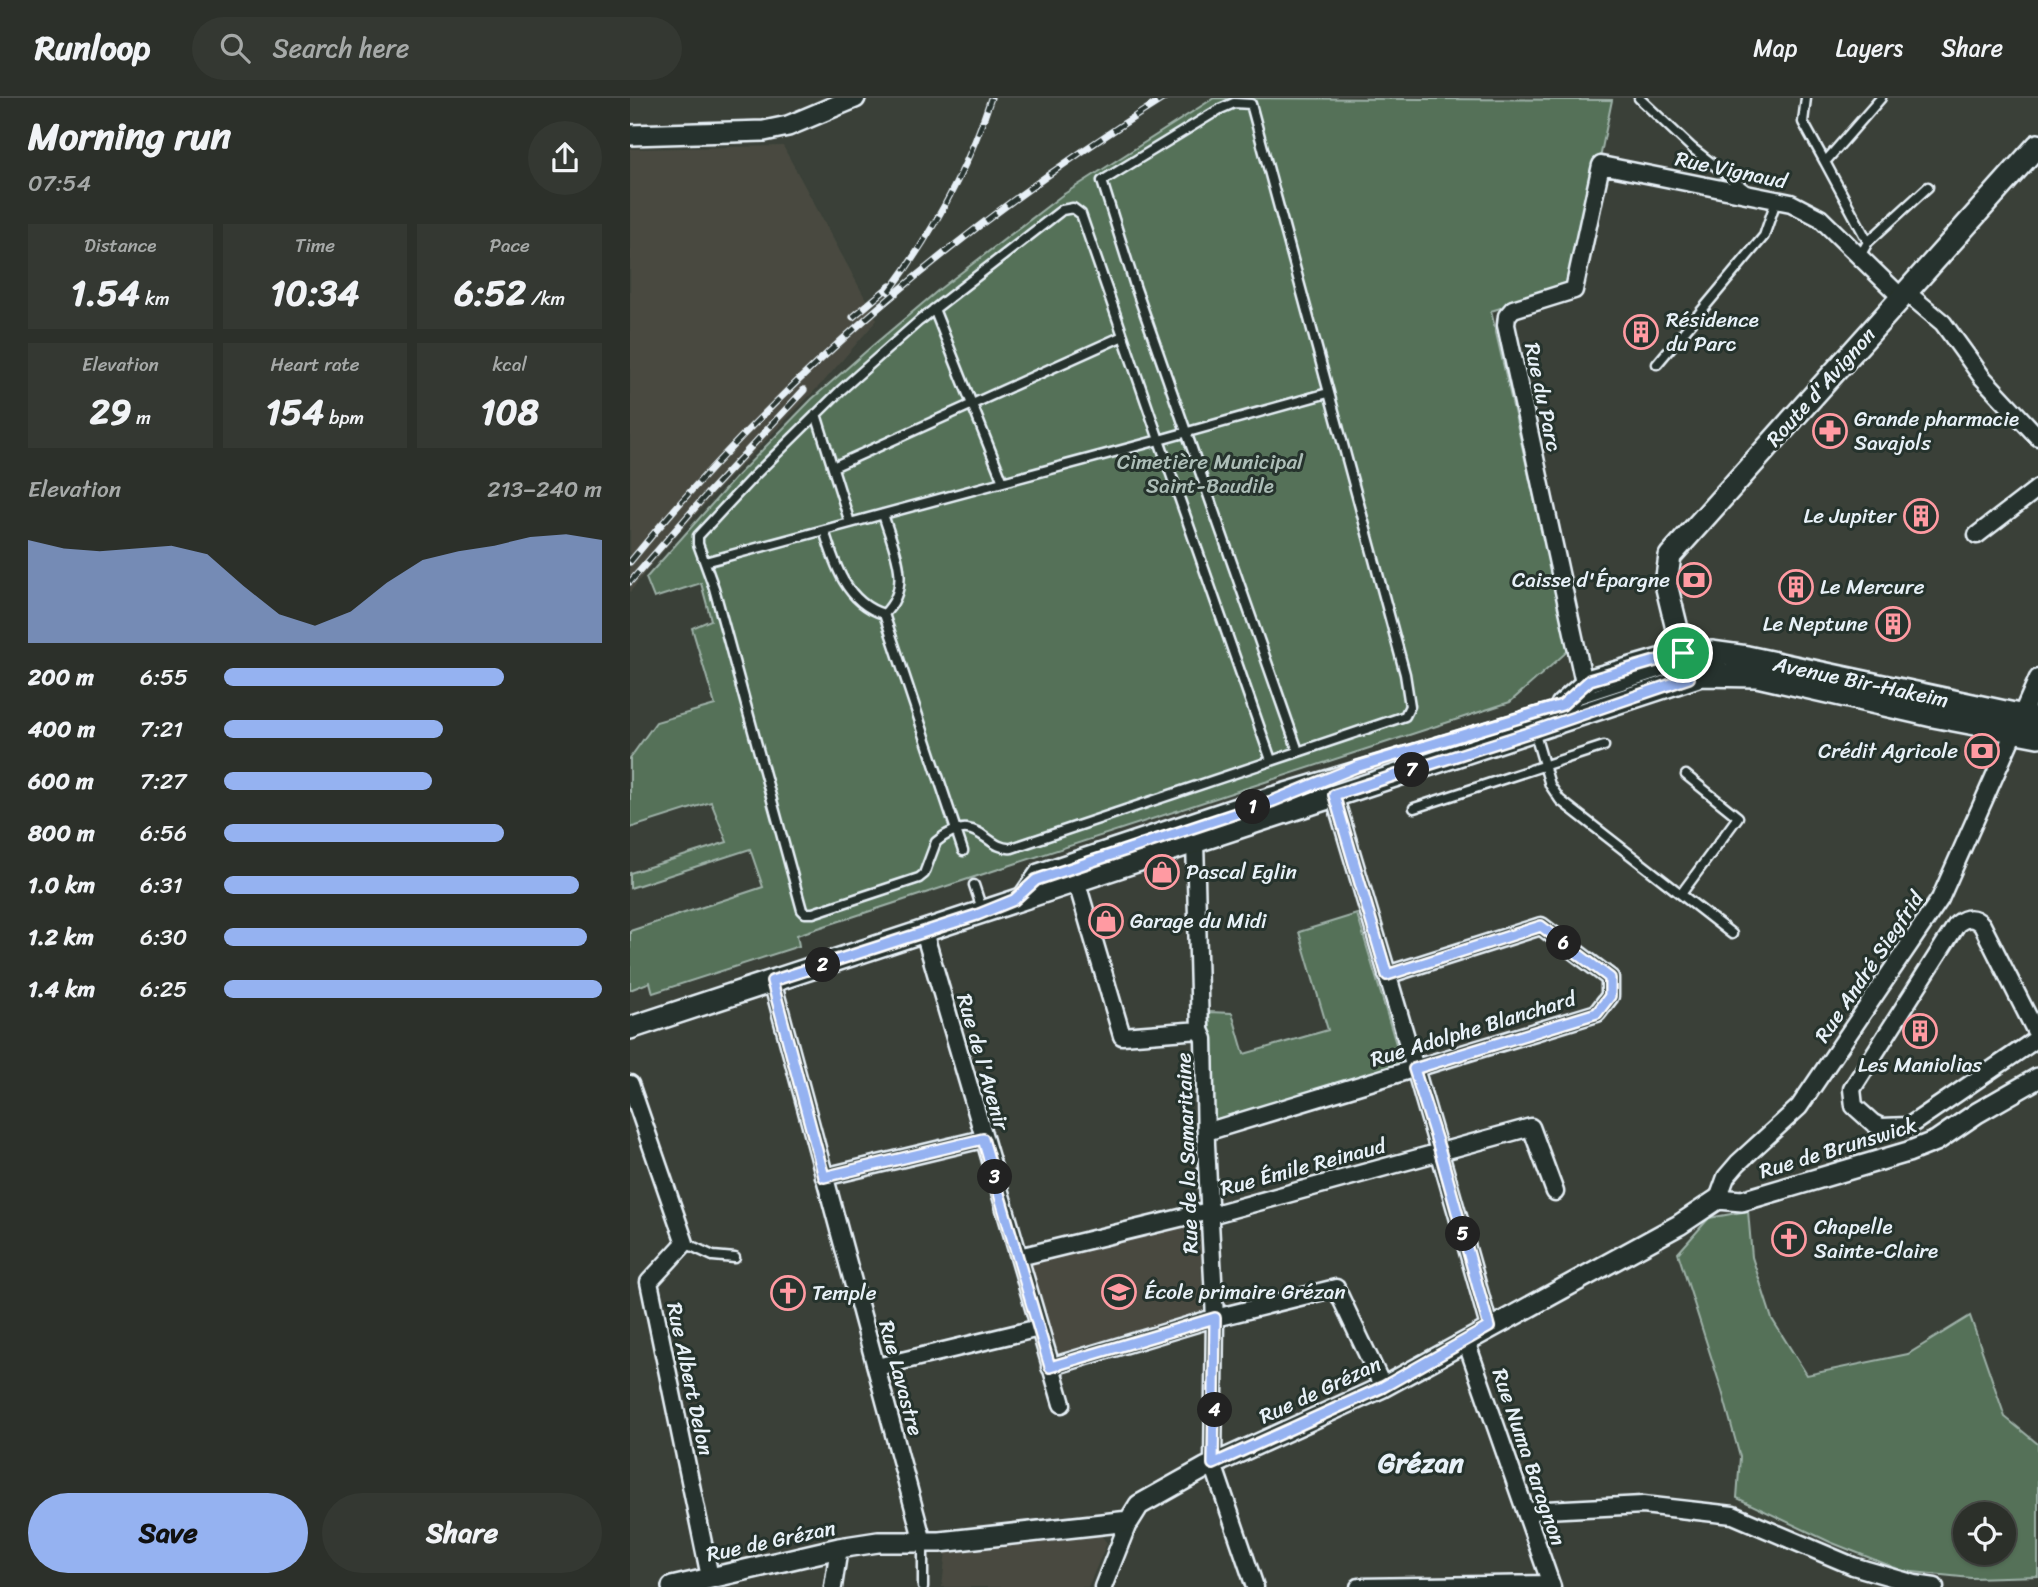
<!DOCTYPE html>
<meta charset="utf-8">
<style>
body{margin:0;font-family:Sriracha,sans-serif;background:#343832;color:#f1f3f6;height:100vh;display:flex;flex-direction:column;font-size:26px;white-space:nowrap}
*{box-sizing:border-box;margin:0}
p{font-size:23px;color:#a6a9a8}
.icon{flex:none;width:38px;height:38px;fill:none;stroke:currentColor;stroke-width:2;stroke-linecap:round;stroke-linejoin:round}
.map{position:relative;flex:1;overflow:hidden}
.sheet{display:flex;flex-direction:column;background:#2c302a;width:630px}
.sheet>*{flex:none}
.tools{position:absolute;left:1323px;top:1404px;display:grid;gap:14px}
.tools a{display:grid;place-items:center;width:63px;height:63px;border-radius:50%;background:#2c302a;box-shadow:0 2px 5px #0004,0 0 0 2px #484b47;font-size:35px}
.pin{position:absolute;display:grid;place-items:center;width:60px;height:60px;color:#fff;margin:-30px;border:4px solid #fff;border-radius:50%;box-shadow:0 2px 7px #0007}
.km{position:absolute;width:35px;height:35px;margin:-18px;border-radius:50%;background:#222;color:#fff;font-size:19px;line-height:35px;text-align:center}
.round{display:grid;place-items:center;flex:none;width:74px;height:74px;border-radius:37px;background:#343832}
.overview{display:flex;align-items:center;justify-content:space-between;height:119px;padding:0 28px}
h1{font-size:38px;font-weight:800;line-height:52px}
.figures{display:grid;grid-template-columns:repeat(3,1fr);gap:10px;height:119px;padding:7px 28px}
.figures div{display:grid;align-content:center;border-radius:0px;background:#343832;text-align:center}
.figures b{font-size:35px;font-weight:800}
.figures small{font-size:19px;font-weight:400}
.figures p{font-size:19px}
.chart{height:196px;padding:14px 28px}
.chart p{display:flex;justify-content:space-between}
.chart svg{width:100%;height:126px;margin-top:7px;fill:#95b2f1;opacity:.7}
.cta{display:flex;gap:14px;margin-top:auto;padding:14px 28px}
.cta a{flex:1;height:80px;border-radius:42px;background:#95b2f1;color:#111;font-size:28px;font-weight:800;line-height:80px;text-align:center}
.cta a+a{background:#343832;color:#f1f3f6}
ul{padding:0 28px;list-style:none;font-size:23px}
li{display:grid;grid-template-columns:112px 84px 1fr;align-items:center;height:52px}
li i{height:18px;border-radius:9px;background:#95b2f1}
header{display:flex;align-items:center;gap:42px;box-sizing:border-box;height:98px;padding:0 35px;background:#2c302a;border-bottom:2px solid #484b47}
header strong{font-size:33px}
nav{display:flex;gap:38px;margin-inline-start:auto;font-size:24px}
.search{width:490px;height:63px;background:#343832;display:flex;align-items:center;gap:18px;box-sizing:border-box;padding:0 24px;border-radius:38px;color:#a6a9a8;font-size:26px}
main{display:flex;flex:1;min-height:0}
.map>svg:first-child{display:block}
.built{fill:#484a40}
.green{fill:#547159;stroke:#9eb1a8;stroke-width:2;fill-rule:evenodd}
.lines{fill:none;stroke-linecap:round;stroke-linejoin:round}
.service-casing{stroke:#e8f1f8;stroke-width:13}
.minor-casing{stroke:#e8f1f8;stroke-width:21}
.tertiary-casing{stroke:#e8f1f8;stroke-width:24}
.secondary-casing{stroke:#e8f1f8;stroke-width:26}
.service{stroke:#26332d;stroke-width:8}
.minor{stroke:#26332d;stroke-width:16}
.tertiary{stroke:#26332d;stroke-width:19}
.secondary{stroke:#26332d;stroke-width:21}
.rail-casing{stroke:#e8f1f8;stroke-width:7}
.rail{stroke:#26332d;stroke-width:4.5;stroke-dasharray:13;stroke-linecap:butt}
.route-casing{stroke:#fff;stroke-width:14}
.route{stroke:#95b2f1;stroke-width:9}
.labels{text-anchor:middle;stroke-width:6;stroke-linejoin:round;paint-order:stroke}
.street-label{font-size:21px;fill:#e8f1f8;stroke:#26332d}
.poi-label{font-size:21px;fill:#e8f1f8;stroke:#26332d;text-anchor:start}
.park-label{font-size:21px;fill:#adbeb8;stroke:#26332d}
.district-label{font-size:28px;font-weight:bold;fill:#e8f1f8;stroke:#26332d}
</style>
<header>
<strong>Runloop</strong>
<div class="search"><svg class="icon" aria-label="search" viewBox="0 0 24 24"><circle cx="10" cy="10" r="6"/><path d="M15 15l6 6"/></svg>Search here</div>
<nav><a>Map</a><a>Layers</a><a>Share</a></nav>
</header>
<main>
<section class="sheet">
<div class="overview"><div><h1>Morning run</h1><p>07:54</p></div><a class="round"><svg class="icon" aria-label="share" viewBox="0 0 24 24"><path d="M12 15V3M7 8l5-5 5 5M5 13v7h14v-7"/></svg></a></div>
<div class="figures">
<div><p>Distance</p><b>1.54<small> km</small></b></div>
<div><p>Time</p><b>10:34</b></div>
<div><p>Pace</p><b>6:52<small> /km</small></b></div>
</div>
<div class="figures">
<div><p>Elevation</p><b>29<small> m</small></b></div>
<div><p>Heart rate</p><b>154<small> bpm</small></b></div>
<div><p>kcal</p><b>108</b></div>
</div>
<div class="chart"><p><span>Elevation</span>213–240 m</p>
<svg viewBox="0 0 160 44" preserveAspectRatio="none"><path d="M0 44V8L10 11L20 12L30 11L40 10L50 13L60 24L70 34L80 38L90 33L100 23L110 15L120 12L130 10L140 7L150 6L160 8V44z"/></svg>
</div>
<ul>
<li><b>200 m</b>6:55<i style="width:74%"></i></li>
<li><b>400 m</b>7:21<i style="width:58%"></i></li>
<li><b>600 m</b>7:27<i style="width:55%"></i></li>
<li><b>800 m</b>6:56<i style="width:74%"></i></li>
<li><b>1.0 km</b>6:31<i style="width:94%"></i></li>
<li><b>1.2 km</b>6:30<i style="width:96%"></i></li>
<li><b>1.4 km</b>6:25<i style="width:100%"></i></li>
</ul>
<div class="cta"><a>Save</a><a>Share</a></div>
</section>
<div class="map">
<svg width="1408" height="1489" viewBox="0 0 1408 1489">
<rect width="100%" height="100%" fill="#3a4038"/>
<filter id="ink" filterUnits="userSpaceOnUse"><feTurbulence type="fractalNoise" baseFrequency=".0143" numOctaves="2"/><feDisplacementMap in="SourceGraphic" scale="14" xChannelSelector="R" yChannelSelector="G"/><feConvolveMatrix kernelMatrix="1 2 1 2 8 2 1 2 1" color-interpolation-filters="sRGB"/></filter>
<g filter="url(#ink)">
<path class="built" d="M 153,48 L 247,222 L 195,282 L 94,385 L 26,461 L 0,494 L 0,51 Z
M 570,1121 L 573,1216 L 424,1257 L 397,1166 Z
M 470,1436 L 477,1445 L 458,1489 L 312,1489 L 316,1452 L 343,1447 Z"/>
<path class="green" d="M 584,0 L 982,2 L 944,187 L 861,213 L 939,552 L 880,604 L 167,837 L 169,848 L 23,895 L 20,884 L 0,892 L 0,833 L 133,789 L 120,751 L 0,790 L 0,775 L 97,744 L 81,704 L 0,730 L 0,660 L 26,624 L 85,607 L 62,530 L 81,522 L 71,485 L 24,500 L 16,480 L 107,378 L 182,301 L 241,249 L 311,190 L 431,98 Z
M 727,816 L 772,966 L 584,1022 L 579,914 L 602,915 L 614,956 L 698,932 L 669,834 Z
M 1118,1113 L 1122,1159 L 1142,1221 L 1177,1277 L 1278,1256 L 1340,1218 L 1375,1319 L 1408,1346 L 1408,1478 L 1341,1480 L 1273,1473 L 1200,1444 L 1107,1400 L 1110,1359 L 1092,1293 L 1048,1155 L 1079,1120 ZM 1335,1416 L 1374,1416 L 1374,1454 L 1335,1454 Z"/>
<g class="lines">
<g class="service-casing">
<path id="service" d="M 1009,0 L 1062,50 L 1115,91
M 1176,0 L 1173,24 L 1195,64
M 1238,144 L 1298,89
M 1230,158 L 1238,144 L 1195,64 L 1251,0
M 304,211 L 373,384
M 1027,266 L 1134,138 L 1146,103
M 186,316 L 220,425
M 203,369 L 493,238
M 253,416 C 263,450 284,487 254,516 L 333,753
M 194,432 C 204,465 216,505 254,516
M 75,464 L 529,342 L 451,116 L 443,110 L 432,112 L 289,223 L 211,292 L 123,379 L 68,438 L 68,446 L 84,490 L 172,812 L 175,815 L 183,815 L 289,780 L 294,776 L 306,744 C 348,710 355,753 382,750 L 775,618 L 780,608 L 775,576 L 621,6 L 604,5 L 590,11 L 472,83 L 505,188 L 668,653
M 949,601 L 1050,568 L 1092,565
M 904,633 L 920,687 L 930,702 L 1102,836
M 641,662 L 529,342 L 698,295
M 784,710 L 974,648
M 344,787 L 352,811
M 397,791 L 406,782 L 643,703 L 686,685
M 1051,796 L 1108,719 L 1056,677
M 387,798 L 406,771 L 610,703 L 930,607
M 55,1145 L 83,1158 L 105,1160
M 293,1489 L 293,1444"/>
</g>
<g class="minor-casing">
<path id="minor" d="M 1276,194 L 1313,225 L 1352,279 L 1408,339
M 1347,437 L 1408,390
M 954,585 L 876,227 L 877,218 L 883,211 L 944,192 L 971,67 L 1161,105 L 1190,120 L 1271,199
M 704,697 C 757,874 810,1051 859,1229
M 565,743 L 570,932 L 574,941 L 576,1046 L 585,1220 L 583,1366 L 625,1489
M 446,782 L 492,938 L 570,932
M 294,834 L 432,1306
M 142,883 L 293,1444
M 1408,938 L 1352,827 C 1344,818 1336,819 1327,826 L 1222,991 L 1224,1008 L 1243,1025 L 1251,1029 L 1279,1028 L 1408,940
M 0,986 L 55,1145 L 19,1184 L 80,1479
M 576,1034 L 967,915 L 980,898 L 980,880 L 911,828 L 757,877
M 194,1079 L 353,1041
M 1088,1101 L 1096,1079 L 1108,1065 L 1169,1009 L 1310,801 L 1408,580
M 389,1159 L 579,1113 L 588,1115 L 901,1029 L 925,1094
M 836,1243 L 922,1489
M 247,1269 L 409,1230
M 420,1269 L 577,1222 L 706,1190 L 753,1289
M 896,1413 L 1013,1407 L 1103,1417 L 1223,1468 L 1285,1486 L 1305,1489
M 203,1489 L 209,1450
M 473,1489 L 499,1423
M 729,1489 L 921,1486"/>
</g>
<g class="tertiary-casing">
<path id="tertiary" d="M 0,37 L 134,33 L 158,28 L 225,0
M 42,1489 L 209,1450 L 248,1444 L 310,1444 L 499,1423 L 509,1407 L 575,1370 L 753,1289 L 1049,1127 L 1088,1101 L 1112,1103 L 1278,1054 L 1306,1043 L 1347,1015 L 1408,980"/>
</g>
<g class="secondary-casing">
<path id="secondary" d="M 1059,580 L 1036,486 L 1040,458 L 1408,47
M 927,625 L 932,607 L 960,582 L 1053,555 L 1081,554 L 1117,559 L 1408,621
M 0,930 L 1071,577 L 1127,578 L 1303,618 L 1408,638"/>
</g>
<use href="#service" class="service"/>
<use href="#minor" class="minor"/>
<use href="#tertiary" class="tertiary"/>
<use href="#secondary" class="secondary"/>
<g class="rail-casing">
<path id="rail" d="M 259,194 C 303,135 338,70 361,0
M 223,219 L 260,188
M 0,464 C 149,281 334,125 534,0
M 0,484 L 77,396 L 174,292"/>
</g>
<use href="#rail" class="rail"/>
</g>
</g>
<g class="lines" filter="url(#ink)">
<g class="route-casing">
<path id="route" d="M 1053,555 L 1059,580 L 904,633 L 704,697 L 757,877 L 911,828 L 980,880 L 980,898 L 967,915 L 784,971 L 810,1053 L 859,1229 L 753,1289 L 583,1366 L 585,1220 L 420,1269 L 353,1041 L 194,1079 L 142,883 L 347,817 L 384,802 L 406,782 L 643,703 L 726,669 L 932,607 L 960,582 Z"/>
</g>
<use href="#route" class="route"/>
</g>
<defs>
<g id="building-ring" transform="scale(1.75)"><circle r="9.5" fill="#26332d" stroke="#ff9aa2" stroke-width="1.5"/><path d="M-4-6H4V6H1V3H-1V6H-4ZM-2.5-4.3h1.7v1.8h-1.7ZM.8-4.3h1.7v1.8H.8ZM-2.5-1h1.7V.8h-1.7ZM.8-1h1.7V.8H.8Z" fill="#ff9aa2"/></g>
<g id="pharmacy-ring" transform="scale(1.75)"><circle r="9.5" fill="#26332d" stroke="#ff9aa2" stroke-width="1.5"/><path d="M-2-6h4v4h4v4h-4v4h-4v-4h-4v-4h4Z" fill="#ff9aa2"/></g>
<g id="bank-ring" transform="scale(1.75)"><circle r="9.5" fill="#26332d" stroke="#ff9aa2" stroke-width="1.5"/><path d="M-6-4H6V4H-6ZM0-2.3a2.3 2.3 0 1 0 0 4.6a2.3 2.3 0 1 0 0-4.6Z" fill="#ff9aa2"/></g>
<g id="shop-ring" transform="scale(1.75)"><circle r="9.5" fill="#26332d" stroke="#ff9aa2" stroke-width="1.5"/><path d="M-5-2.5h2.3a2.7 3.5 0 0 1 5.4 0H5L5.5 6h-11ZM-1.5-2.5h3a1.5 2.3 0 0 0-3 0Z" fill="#ff9aa2"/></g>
<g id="church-ring" transform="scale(1.75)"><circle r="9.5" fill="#26332d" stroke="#ff9aa2" stroke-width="1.5"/><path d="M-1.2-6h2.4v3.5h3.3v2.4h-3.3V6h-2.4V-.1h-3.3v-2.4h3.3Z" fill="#ff9aa2"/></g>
<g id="school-ring" transform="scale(1.75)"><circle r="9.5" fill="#26332d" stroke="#ff9aa2" stroke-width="1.5"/><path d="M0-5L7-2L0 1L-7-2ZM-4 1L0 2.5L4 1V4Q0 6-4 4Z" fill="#ff9aa2"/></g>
</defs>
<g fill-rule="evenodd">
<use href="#building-ring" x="1011" y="234"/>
<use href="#pharmacy-ring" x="1200" y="333"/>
<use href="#building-ring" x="1291" y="418"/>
<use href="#bank-ring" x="1064" y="482"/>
<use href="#building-ring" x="1166" y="489"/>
<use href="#building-ring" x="1263" y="526"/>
<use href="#bank-ring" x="1352" y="653"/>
<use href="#shop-ring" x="532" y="774"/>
<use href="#shop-ring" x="476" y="823"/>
<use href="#building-ring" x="1290" y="933"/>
<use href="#church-ring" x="1159" y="1141"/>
<use href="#school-ring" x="489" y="1194"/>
<use href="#church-ring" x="158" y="1195"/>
</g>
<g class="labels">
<g class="street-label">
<text transform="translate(1101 72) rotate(12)" y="7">Rue Vignaud</text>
<text transform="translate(1191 289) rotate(-48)" y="7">Route d'Avignon</text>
<text transform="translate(913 299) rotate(78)" y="7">Rue du Parc</text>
<text transform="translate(1231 584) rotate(12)" y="7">Avenue Bir-Hakeim</text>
<text transform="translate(1239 869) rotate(-56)" y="7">Rue André Siegfrid</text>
<text transform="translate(843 931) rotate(-17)" y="7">Rue Adolphe Blanchard</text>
<text transform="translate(353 964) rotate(74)" y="7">Rue de l'Avenir</text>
<text transform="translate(1208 1050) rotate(-17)" y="7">Rue de Brunswick</text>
<text transform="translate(557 1055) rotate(-92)" y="7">Rue de la Samaritaine</text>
<text transform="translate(673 1069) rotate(-15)" y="7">Rue Émile Reinaud</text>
<text transform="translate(271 1280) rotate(75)" y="7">Rue Lavastre</text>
<text transform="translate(60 1281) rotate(78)" y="7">Rue Albert Delon</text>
<text transform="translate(690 1292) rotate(-25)" y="7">Rue de Grézan</text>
<text transform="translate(899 1359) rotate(71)" y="7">Rue Numa Baragnon</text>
<text transform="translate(141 1443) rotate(-12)" y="7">Rue de Grézan</text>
</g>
<g class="poi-label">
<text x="1036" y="229">Résidence<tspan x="1036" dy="24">du Parc</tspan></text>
<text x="1224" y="328">Grande pharmacie<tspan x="1224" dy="24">Savajols</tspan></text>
<text x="1266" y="425" text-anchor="end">Le Jupiter</text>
<text x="1040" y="489" text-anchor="end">Caisse d'Épargne</text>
<text x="1190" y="496">Le Mercure</text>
<text x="1238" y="533" text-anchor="end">Le Neptune</text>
<text x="1328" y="660" text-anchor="end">Crédit Agricole</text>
<text x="556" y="781">Pascal Eglin</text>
<text x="500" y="830">Garage du Midi</text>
<text x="1290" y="974" text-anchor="middle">Les Maniolias</text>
<text x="1184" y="1136">Chapelle<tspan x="1184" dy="24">Sainte-Claire</tspan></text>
<text x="514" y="1201">École primaire Grézan</text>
<text x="182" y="1202">Temple</text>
</g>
<g class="park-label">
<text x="580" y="371">Cimetière Municipal<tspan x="580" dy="24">Saint-Baudile</tspan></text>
</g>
<g class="district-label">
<text x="791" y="1374">Grézan</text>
</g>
</g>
</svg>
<div class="tools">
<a><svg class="icon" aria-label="locate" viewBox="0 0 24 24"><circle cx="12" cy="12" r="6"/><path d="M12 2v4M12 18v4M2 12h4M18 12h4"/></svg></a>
</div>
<div class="pin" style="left:1053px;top:555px;background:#1e9e55"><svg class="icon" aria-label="arrive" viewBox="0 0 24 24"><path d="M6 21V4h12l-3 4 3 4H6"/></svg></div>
<b class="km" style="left:623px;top:709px">1</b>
<b class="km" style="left:193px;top:867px">2</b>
<b class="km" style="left:365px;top:1079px">3</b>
<b class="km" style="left:585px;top:1312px">4</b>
<b class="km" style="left:833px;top:1136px">5</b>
<b class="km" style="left:934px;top:845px">6</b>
<b class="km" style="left:782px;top:672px">7</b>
</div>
</main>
